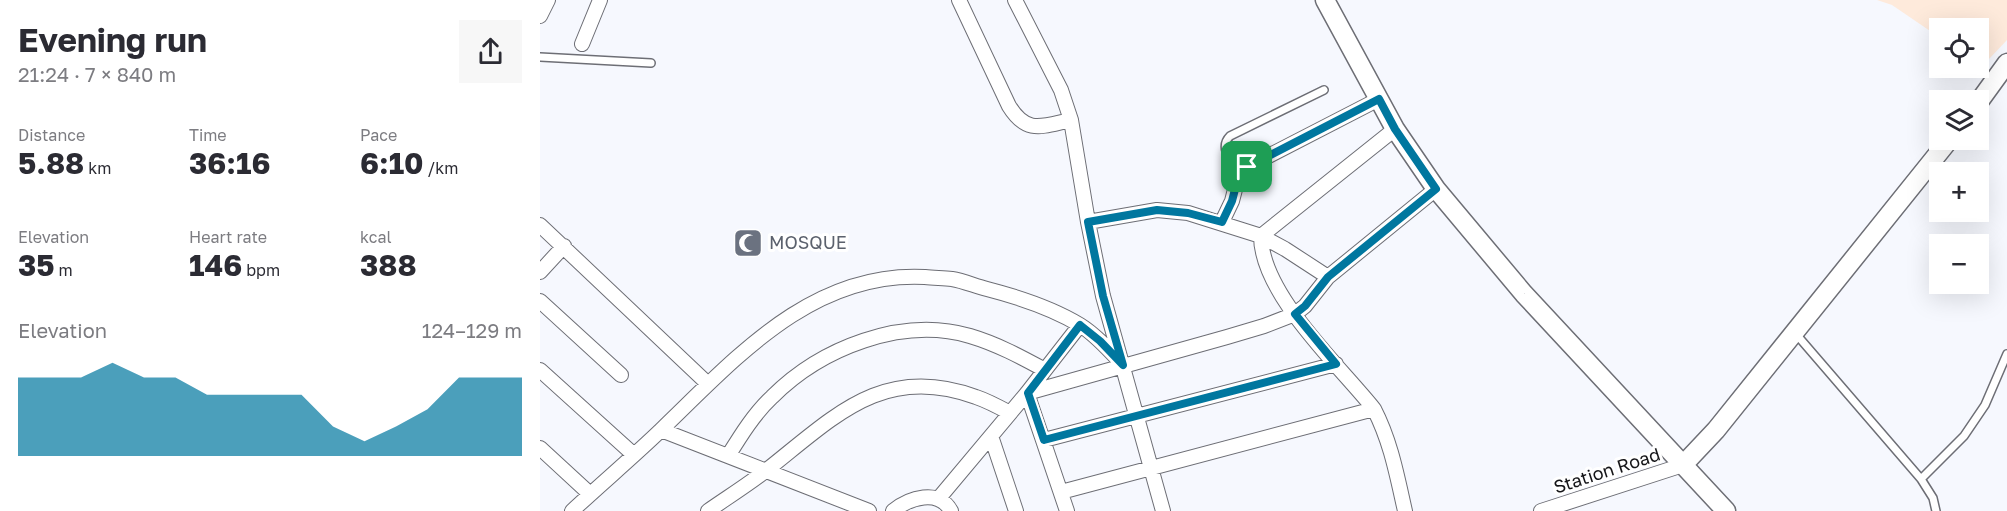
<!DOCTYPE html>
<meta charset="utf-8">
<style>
body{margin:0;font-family:"Golos Text",sans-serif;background:#f7f7f7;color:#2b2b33;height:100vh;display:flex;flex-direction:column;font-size:22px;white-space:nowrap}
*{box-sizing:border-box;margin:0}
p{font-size:20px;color:#7c7c81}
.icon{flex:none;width:33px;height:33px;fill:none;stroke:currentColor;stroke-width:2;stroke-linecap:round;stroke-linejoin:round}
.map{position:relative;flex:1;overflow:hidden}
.details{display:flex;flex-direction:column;background:#fff;width:540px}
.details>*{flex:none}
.fabs{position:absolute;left:1389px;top:18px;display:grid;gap:12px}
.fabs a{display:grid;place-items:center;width:60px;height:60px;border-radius:0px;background:#fff;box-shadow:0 6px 24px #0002;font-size:30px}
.pin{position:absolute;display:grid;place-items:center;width:51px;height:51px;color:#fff;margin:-26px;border-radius:12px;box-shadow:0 3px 9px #0006}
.round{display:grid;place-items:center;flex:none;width:63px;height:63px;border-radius:0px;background:#f7f7f7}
.summary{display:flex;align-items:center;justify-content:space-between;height:102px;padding:0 18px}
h1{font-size:33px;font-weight:700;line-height:45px}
.figures{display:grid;grid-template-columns:repeat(3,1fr);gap:9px;height:102px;padding:6px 18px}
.figures div{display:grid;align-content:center}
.figures b{font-size:30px;font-weight:700}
.figures small{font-size:16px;font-weight:400}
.figures p{font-size:16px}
.chart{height:168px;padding:12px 18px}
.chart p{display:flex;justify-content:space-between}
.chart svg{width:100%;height:108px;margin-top:6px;fill:#00779f;opacity:.7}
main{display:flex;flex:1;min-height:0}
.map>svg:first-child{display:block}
.industrial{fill:#feeadb}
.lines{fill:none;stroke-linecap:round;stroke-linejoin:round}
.lane-casing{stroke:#6d6e75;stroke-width:10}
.street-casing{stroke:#6d6e75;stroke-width:16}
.secondary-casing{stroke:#6d6e75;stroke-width:21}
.lane{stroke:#fff;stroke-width:7}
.street{stroke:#fff;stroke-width:14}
.secondary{stroke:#fff;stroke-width:18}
.route-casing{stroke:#fff;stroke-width:12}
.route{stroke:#00779f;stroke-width:8}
.labels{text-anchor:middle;stroke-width:6;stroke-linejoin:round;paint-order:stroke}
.worship-label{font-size:18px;fill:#5b616d;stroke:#fff;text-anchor:start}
.street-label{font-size:18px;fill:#151518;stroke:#fff}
</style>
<main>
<section class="details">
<div class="summary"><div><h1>Evening run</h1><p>21:24 · 7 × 840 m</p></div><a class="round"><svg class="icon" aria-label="share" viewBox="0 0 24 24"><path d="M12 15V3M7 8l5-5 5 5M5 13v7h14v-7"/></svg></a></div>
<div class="figures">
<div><p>Distance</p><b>5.88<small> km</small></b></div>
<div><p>Time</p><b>36:16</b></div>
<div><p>Pace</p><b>6:10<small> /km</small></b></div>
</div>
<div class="figures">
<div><p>Elevation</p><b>35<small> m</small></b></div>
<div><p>Heart rate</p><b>146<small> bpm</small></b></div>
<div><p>kcal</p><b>388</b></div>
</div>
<div class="chart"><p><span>Elevation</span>124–129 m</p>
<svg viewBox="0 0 160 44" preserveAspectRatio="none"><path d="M0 44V12L10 12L20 12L30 6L40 12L50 12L60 19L70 19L80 19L90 19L100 32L110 38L120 32L130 25L140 12L150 12L160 12V44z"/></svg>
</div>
</section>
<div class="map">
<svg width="1467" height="511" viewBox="0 0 1467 511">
<rect width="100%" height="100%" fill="#f6f8fe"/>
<path class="industrial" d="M 1337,0 L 1467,0 L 1467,40 L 1448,60 L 1439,61 L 1438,28 L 1400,28 L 1399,37 L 1352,5 Z"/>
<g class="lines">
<g class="lane-casing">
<path id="lane" d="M 0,57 L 111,63
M 699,174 C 692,162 678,148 690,136 L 784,90
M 1256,334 L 1381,479 L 1393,498 L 1396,511
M 1381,479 L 1424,436 L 1445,405 L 1467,354"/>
</g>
<g class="street-casing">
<path id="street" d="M 419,0 L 469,106 C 487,135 502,126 531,120
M 475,0 L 521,90 L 531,120 L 548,222 L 563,296 L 623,511
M 0,16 L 8,0
M 42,44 L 60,0
M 855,129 L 721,236 C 721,294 799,365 834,409 C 851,442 857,476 865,511
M 548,222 L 617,210 L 648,213 L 721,236 L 745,249 L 788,277
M 682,222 L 692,201 L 699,174 L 707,167 L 839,99
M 0,225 L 167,383
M 0,272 L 24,246
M 0,301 L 81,375
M 0,370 L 93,454
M 121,430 L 329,511
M 451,436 L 476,511
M 504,440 L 796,364
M 0,448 L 50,494
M 188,456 C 201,435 214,414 232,397 C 281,348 362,316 430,336 C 457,344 481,357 505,370
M 521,492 L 834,409
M 399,498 L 487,393 L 540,325
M 32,511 C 62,483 93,457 122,429 C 197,357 272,271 385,277 C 394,278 403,278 412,279 C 424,281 435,286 447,289 C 478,297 512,308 540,325 C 556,335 570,351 583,365
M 168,511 C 188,497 209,484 228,469 C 295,416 344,363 436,397 C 448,401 459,407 470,413
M 353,511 C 369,498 399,488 411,511
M 527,511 L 487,393 L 687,337 L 724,326 L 755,314 L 765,306 L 788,277 L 896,189
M 1001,511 L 1143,465"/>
</g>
<g class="secondary-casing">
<path id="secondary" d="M 785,0 L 855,129 L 896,189 L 984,294 L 1186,511
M 1438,103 L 1467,63
M 1143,465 L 1176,430 L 1409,140"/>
</g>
<use href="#lane" class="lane"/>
<use href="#street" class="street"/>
<use href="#secondary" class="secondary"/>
</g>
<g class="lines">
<g class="route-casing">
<path id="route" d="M 839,99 L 855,129 L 896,189 L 788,277 L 765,306 L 755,314 L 796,364 L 504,440 L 488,393 L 540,325 L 560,341 L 583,365 L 563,296 L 548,222 L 617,210 L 648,213 L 682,222 L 692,201 L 699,174 L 707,167 Z"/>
</g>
<use href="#route" class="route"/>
</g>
<defs>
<g id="mosque-square" transform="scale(1.5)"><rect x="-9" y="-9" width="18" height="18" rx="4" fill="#6b7280" stroke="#fff"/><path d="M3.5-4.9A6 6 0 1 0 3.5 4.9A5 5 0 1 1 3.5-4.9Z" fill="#fff"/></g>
</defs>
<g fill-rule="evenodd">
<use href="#mosque-square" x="208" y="243"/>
</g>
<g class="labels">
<g class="worship-label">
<text x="229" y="249">MOSQUE</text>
</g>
<g class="street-label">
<text transform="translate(1067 471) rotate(-18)" y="6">Station Road</text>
</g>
</g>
</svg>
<div class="fabs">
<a><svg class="icon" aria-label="locate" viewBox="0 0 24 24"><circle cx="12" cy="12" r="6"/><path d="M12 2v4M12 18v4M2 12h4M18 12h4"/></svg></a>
<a><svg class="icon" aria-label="layers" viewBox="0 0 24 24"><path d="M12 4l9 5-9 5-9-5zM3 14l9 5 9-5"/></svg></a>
<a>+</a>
<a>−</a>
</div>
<div class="pin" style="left:707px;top:167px;background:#1e9e55"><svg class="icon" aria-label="arrive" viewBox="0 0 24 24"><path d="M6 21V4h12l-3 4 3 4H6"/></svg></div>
</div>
</main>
